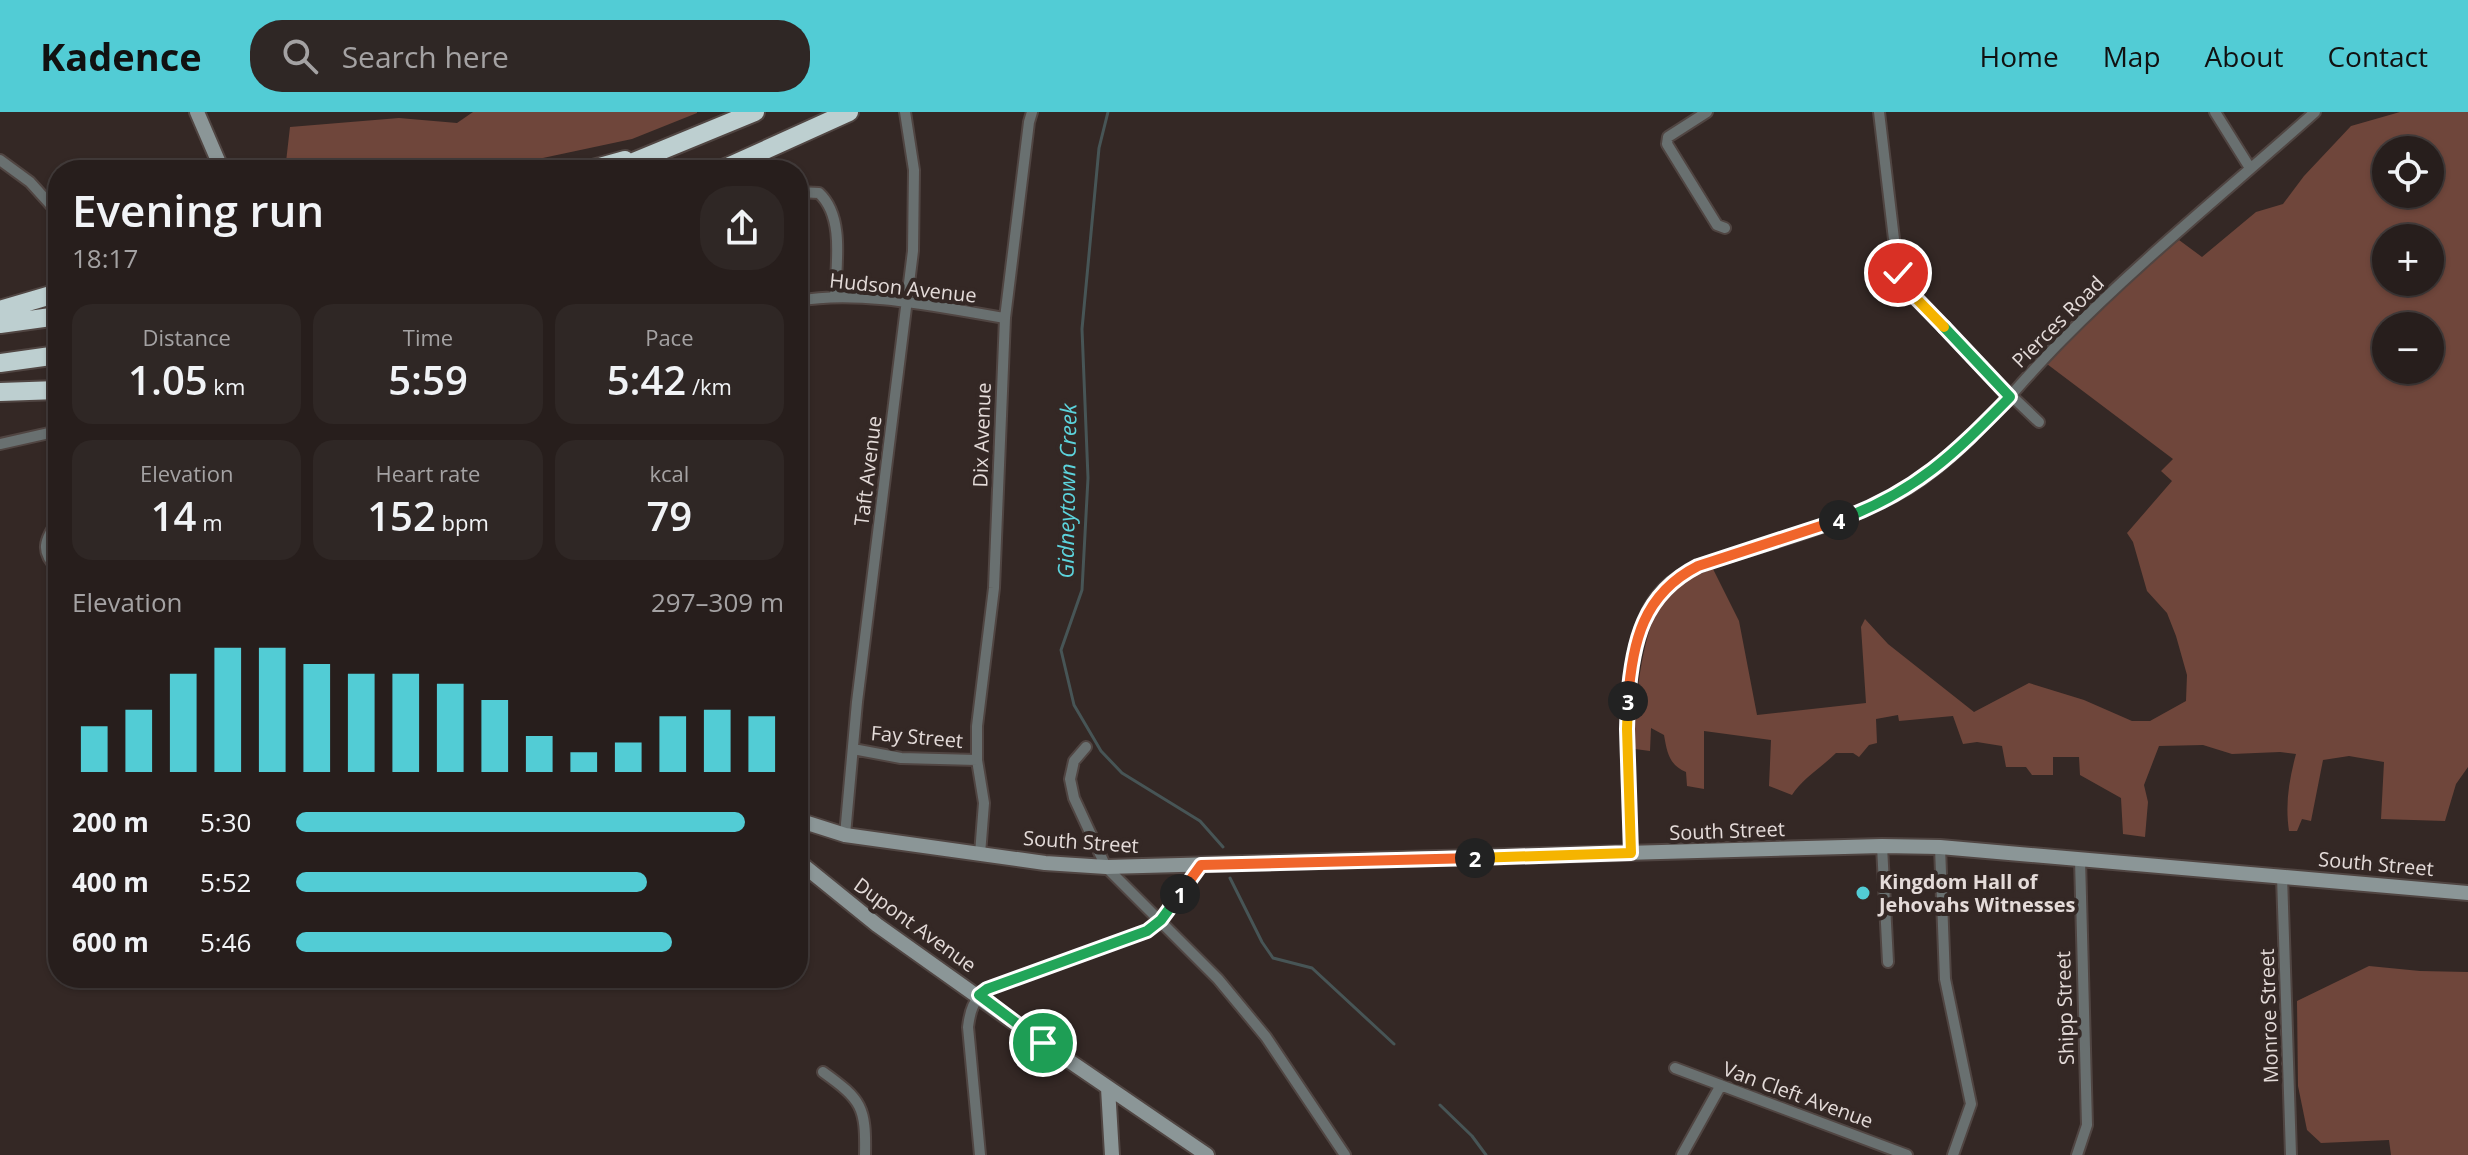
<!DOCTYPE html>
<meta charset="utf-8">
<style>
body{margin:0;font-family:"Open Sans",sans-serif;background:#2f2725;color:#f1f3f6;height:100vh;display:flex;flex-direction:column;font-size:30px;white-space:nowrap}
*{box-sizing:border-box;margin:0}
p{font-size:26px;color:#a4a2a3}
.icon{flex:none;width:44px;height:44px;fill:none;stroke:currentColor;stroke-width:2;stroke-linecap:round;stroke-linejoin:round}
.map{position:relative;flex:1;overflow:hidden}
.sheet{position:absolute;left:48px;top:48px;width:760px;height:828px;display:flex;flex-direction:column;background:#271e1c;border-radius:32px;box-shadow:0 2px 6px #0004,0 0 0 2px #433c3b}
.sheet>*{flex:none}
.tools{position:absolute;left:2372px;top:24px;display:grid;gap:16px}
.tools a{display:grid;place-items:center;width:72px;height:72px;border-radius:50%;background:#271e1c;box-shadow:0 2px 6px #0004,0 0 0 2px #433c3b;font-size:40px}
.pin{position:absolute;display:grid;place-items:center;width:68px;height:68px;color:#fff;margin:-34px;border:4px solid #fff;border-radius:50%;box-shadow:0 2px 8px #0007}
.km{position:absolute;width:40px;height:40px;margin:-20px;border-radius:50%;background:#222;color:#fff;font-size:22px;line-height:40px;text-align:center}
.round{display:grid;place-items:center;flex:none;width:84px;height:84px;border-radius:32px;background:#2f2725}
.headline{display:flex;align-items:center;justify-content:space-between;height:136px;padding:0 24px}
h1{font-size:44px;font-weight:600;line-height:60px}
.stats{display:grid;grid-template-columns:repeat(3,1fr);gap:12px;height:136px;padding:8px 24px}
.stats div{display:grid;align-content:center;border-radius:20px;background:#2f2725;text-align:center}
.stats b{font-size:40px;font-weight:600}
.stats small{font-size:22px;font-weight:400}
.stats p{font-size:22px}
.chart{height:224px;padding:16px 24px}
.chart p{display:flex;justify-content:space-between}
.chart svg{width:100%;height:144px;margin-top:8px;stroke:#52ccd5;stroke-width:6}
ul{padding:0 24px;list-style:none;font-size:26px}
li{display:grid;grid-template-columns:128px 96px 1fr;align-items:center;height:60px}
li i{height:20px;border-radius:10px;background:#52ccd5}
header{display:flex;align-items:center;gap:48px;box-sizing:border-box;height:112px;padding:0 40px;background:#52ccd5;color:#111}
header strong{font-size:38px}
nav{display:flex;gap:44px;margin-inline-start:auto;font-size:28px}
.search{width:560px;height:72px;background:#2f2725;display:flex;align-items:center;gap:20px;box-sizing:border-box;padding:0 28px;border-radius:32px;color:#a4a2a3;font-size:30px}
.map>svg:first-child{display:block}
.green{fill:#6f463b;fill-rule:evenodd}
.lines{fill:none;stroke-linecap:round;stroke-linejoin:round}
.stream{stroke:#475556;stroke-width:3}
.street-casing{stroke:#504542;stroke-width:14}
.secondary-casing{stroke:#504542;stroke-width:18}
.highway-casing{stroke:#504542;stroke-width:22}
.street{stroke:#697070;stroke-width:10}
.secondary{stroke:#8b9697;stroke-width:14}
.highway{stroke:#bdcfd0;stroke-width:18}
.split-1-casing{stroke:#fff;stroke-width:16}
.split-2-casing{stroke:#fff;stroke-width:16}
.split-3-casing{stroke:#fff;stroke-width:16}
.split-4-casing{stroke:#fff;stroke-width:16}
.split-5-casing{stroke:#fff;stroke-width:16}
.split-6-casing{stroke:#fff;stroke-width:16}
.split-1{stroke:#22a559;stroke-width:10}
.split-2{stroke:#f0652b;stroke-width:10}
.split-3{stroke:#f5b400;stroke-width:10}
.split-4{stroke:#f0652b;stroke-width:10}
.split-5{stroke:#22a559;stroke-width:10}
.split-6{stroke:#f5b400;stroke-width:10}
.poi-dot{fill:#52ccd5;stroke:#342825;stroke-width:3}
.labels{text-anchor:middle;stroke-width:8;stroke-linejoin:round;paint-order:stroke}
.street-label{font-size:20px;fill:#e4dbd9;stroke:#342825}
.poi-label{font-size:20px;font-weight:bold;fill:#e4dbd9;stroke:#342825;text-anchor:start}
.water-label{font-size:22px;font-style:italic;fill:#5cd3dc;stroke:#342825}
</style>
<header>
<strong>Kadence</strong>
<div class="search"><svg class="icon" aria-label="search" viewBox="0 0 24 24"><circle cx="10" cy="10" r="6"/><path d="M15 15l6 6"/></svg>Search here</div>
<nav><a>Home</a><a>Map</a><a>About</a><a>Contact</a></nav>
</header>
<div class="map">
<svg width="2468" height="1043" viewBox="0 0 2468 1043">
<rect width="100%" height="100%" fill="#342825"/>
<path class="green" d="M 473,0 L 697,0 L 697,1 L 632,27 L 524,50 L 286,50 L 290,15 L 399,6 L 457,11 Z
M 2400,0 L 2468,0 L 2468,655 L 2456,672 L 2445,709 L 2381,707 L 2384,650 L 2349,644 L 2323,648 L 2311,709 L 2302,707 L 2297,719 L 2289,719 C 2285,692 2289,668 2296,642 L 2280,640 L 2232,642 L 2203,633 L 2159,634 L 2144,673 L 2148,690 L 2145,725 L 2123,722 L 2121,686 L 2080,663 L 2079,645 L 2053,645 L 2053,663 L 2032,663 L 2026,655 L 2006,655 L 2002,634 L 1977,630 L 1963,632 L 1953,604 L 1899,609 L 1898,603 L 1876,607 L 1877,631 L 1869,633 L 1859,645 L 1853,641 L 1836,641 C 1822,655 1801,668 1792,683 L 1769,674 L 1771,628 L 1704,619 L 1704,677 L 1687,674 L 1686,660 C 1669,653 1667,640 1664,623 L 1651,616 L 1650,639 L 1635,637 C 1634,597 1641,510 1669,480 C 1682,468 1696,463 1713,457 L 1739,509 L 1757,603 L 1866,591 L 1861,515 L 1865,507 L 1888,532 L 1974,600 L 2029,571 L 2084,588 L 2132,609 L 2150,609 L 2186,589 L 2187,563 L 2176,524 L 2167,501 L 2147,479 L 2133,430 L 2127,421 L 2172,369 L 2161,359 L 2173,347 L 2047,252 C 2088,206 2133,167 2179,128 L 2202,145 L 2256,100 L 2283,92 L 2304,64 L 2351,14 ZM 2386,38 L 2430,38 L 2430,82 L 2386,82 ZM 2386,126 L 2430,126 L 2430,170 L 2386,170 ZM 2386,214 L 2430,214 L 2430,258 L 2386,258 Z
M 2369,854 L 2420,859 L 2468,860 L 2468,1043 L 2391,1043 L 2389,1028 L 2321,1031 L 2307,1018 L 2298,974 L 2297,889 Z"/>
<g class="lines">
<path class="stream" d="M 1108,0 L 1099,36 L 1082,217 L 1088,366 L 1082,478 L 1061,538 L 1074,593 L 1101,639 L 1122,661 L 1200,709 L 1223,735
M 1230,766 L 1262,830 L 1273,846 L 1312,856 L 1394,932
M 1440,993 L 1472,1024 L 1486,1043"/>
<g class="street-casing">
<path id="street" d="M 1707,0 L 1668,25 L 1667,32 L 1717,113 L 1725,116
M 1879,0 L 1898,161 L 1903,170 L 1976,250 L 2039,310
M 2215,0 L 2250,56
M 0,48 L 30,70 L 58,101
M 798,80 L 819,81 C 845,105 836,153 835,185
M 798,189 C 859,177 943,196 1005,206
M 0,332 L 58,319
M 58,408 C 45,429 39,439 58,457
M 1086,635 L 1074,649 L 1070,667 L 1074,686 L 1106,755 L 1218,867 L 1266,925 L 1345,1043
M 853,637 L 901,646 L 977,648
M 845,723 L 857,590 L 913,139 L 914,58 L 905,0
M 1882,734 L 1888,850
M 1940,735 L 1945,867 L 1971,992 L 1953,1043
M 1631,741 C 1629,673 1612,530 1662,478 C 1672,467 1686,460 1698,454 C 1767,432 1847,413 1909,376 C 1970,338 2012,278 2062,228 C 2142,147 2230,76 2315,0
M 980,742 L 984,691 L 977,648 L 977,614 L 994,476 L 1005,206 L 1029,10 L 1032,0
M 2282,764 L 2291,1043
M 1675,956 L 1907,1043
M 823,960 C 862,988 866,995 865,1043
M 980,1043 L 968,915 C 970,899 973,888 987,877 L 1147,819 L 1168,800 L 1201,753
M 1682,1043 L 1721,973
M 2077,1043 L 2087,1013 L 2080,747"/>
</g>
<g class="secondary-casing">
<path id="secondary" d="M 197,0 L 222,58
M 798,708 L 845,723 L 1045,751 L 1106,755 L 1882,734 L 1940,735 L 2468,781
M 798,749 L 877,813 L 1043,931 L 1207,1043
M 1108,976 L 1112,1043"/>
</g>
<g class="highway-casing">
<path id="highway" d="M 589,58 L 625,48
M 614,58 L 755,0
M 721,58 L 849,0
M 0,198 L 58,181
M 0,212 L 58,204
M 0,251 L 58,243
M 0,280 L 58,278"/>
</g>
<use href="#street" class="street"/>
<use href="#secondary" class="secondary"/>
<use href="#highway" class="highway"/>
</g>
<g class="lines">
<g class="split-1-casing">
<path id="split-1" d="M 1043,931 L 979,883 L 987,877 L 1147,819 L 1161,808 L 1180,782"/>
</g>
<g class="split-2-casing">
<path id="split-2" d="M 1180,782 L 1201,753 L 1475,746"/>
</g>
<g class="split-3-casing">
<path id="split-3" d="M 1475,746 L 1631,741 L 1627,617 L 1628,589"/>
</g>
<g class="split-4-casing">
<path id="split-4" d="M 1628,589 C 1632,530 1643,482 1698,454 L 1839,408"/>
</g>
<g class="split-5-casing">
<path id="split-5" d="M 1839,408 C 1916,380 1954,342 2010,285 L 1944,215"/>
</g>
<g class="split-6-casing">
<path id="split-6" d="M 1898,161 L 1909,179 L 1944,215"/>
</g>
<use href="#split-1" class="split-1"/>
<use href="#split-2" class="split-2"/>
<use href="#split-3" class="split-3"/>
<use href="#split-4" class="split-4"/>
<use href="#split-5" class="split-5"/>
<use href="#split-6" class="split-6"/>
</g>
<circle class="poi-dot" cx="1863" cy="781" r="8"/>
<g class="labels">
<g class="street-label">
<text transform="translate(903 176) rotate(6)" y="7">Hudson Avenue</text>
<text transform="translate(2058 210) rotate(-45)" y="7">Pierces Road</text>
<text transform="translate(982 323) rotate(-88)" y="7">Dix Avenue</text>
<text transform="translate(868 359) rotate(-83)" y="7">Taft Avenue</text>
<text transform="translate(917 625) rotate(5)" y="7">Fay Street</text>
<text transform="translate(1727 719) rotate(-2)" y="7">South Street</text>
<text transform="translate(1081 730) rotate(4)" y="7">South Street</text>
<text transform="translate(2376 752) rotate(5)" y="7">South Street</text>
<text transform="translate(915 813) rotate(36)" y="7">Dupont Avenue</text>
<text transform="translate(2065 896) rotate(-92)" y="7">Shipp Street</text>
<text transform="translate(2269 904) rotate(-92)" y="7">Monroe Street</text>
<text transform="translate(1798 983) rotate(20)" y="7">Van Cleft Avenue</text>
</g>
<g class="poi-label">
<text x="1879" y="777">Kingdom Hall of<tspan x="1879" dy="23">Jehovahs Witnesses</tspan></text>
</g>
<g class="water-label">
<text transform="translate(1067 379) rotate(-89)" y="8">Gidneytown Creek</text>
</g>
</g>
</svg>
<div class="tools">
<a><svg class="icon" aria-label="locate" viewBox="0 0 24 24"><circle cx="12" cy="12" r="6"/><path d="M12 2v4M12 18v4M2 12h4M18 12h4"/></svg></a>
<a>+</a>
<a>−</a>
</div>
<div class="pin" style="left:1043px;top:931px;background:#1e9e55"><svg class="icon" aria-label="arrive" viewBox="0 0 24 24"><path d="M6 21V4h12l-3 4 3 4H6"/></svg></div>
<div class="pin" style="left:1898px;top:161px;background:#d93025"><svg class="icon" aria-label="check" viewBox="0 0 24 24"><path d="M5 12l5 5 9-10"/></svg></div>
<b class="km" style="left:1180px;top:782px">1</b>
<b class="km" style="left:1475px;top:746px">2</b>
<b class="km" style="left:1628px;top:589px">3</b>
<b class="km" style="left:1839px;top:408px">4</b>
<section class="sheet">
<div class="headline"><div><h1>Evening run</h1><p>18:17</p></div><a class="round"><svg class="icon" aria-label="share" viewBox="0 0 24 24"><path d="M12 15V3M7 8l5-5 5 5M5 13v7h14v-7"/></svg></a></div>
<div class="stats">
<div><p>Distance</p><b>1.05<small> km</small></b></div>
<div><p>Time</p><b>5:59</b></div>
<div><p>Pace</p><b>5:42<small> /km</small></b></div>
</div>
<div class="stats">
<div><p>Elevation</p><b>14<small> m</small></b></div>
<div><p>Heart rate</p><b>152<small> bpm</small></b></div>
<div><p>kcal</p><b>79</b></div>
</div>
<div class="chart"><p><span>Elevation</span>297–309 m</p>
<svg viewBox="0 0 160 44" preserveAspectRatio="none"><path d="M5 44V30M15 44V25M25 44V14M35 44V6M45 44V6M55 44V11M65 44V14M75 44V14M85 44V17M95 44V22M105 44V33M115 44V38M125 44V35M135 44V27M145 44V25M155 44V27"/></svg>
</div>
<ul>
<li><b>200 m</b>5:30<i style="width:92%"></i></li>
<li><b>400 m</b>5:52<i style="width:72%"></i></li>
<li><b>600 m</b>5:46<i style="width:77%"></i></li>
</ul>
</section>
</div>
